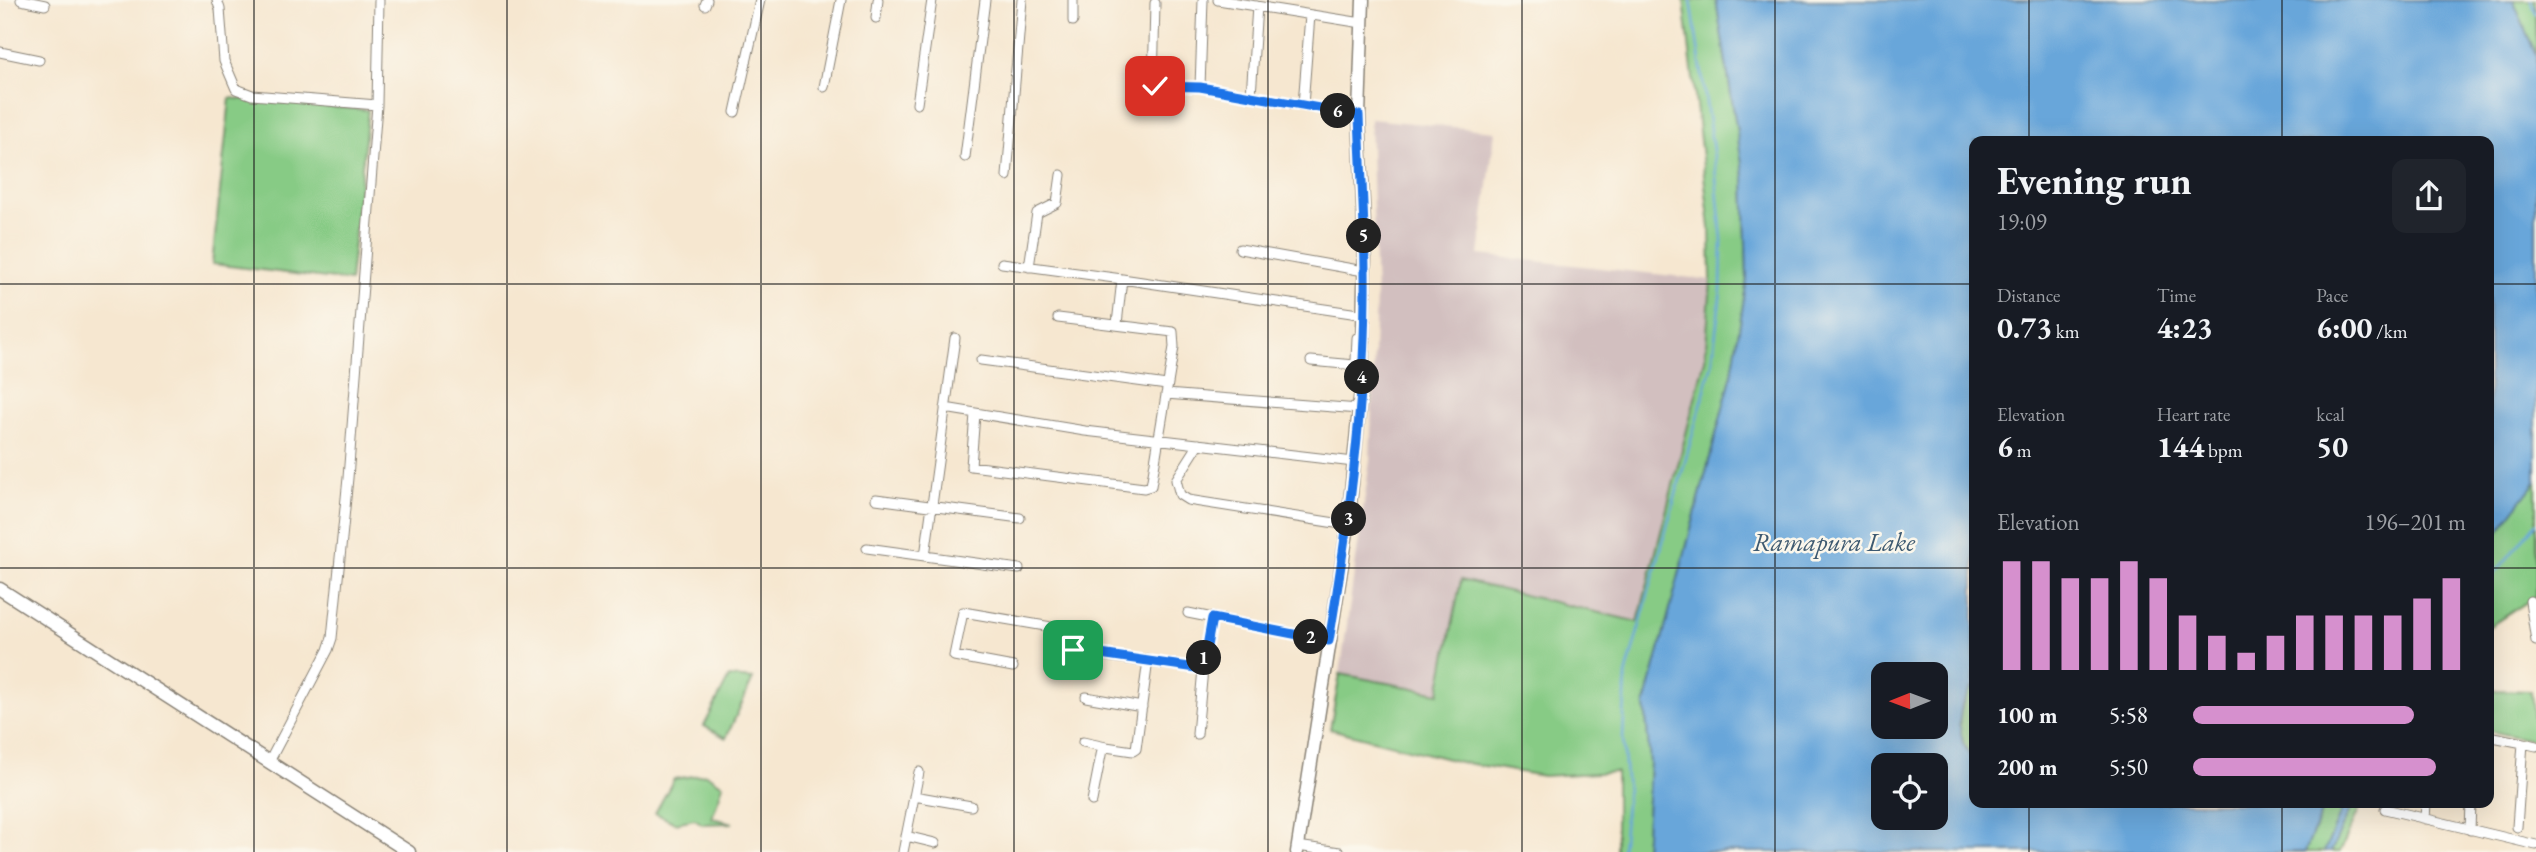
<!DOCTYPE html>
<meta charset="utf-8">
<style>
body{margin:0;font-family:"EB Garamond",serif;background:#20242c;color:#f1f3f6;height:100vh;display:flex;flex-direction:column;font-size:26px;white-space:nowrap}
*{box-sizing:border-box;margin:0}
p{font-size:23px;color:#9ea1a6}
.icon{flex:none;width:38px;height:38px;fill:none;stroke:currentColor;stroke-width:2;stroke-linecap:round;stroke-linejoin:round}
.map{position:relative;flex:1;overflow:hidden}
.drawer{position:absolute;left:1969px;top:136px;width:525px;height:672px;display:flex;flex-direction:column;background:#171b24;border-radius:14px;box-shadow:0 7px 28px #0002}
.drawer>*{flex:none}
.needle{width:46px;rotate:269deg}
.buttons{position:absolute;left:1871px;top:662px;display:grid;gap:14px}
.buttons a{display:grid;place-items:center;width:77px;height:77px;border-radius:14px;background:#171b24;box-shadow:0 7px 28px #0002;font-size:35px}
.pin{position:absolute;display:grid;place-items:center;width:60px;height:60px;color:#fff;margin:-30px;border-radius:14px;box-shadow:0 4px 10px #0006}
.km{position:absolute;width:35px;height:35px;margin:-18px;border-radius:50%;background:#222;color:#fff;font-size:19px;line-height:35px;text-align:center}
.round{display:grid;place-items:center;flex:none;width:74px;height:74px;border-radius:14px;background:#20242c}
.head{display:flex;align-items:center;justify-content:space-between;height:119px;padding:0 28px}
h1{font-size:38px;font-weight:700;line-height:52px}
.stats{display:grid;grid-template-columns:repeat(3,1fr);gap:10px;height:119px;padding:7px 28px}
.stats div{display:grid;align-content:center}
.stats b{font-size:30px;font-weight:700}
.stats small{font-size:19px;font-weight:400}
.stats p{font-size:19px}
.chart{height:196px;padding:14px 28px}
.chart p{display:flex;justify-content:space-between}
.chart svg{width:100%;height:126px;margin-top:7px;stroke:#d690ce;stroke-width:6}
ul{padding:0 28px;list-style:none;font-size:23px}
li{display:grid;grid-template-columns:112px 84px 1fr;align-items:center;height:52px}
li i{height:18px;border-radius:9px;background:#d690ce}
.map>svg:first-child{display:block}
.industrial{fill:#d2bfbf}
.green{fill:#87cb85;stroke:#527450;stroke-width:2}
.water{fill:#68a6da;stroke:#42617b;stroke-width:2;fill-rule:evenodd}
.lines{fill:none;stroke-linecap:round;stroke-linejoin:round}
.stream{stroke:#68a6da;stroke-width:2.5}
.minor-casing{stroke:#898276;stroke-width:11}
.secondary-casing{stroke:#898276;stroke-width:15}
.minor{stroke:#fff;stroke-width:9}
.secondary{stroke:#fff;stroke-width:12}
.route-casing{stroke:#fff;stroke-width:14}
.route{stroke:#1a73e8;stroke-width:9}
.grid{fill:none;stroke:#1c1c1c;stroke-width:2;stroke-opacity:0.55}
.labels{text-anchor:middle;stroke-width:5;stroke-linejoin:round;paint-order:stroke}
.water-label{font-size:26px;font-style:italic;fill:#3e5a71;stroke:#fbf7ec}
</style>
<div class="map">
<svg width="2536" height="852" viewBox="0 0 2536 852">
<rect width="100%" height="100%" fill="#fbf7ec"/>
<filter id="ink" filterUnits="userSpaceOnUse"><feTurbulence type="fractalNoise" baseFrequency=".0143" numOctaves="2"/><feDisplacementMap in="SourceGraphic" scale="14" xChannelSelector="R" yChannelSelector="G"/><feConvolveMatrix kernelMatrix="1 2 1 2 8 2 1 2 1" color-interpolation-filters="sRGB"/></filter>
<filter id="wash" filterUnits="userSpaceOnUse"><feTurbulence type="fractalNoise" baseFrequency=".00686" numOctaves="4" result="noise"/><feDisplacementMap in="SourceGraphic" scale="28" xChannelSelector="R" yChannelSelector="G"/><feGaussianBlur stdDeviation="1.57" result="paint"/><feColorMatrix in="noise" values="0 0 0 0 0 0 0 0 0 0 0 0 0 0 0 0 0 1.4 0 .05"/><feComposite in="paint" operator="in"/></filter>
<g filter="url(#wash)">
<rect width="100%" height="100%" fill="#f6e7d0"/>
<path class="industrial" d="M 1370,119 L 1495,131 L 1479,255 L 1711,280 L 1705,359 L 1638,622 L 1461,580 L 1439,693 L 1340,674 L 1370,460 L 1376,295 Z"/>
<path class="green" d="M 1684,0 L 1716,0 L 1744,176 L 1747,279 L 1732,374 L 1645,704 L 1650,763 L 1645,852 L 1616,852 L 1616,772 L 1543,776 L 1460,762 L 1330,729 L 1340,674 L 1439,693 L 1461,580 L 1638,622 L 1705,359 L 1711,280 L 1710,228 Z
M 2513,0 L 2536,0 L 2536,56 Z
M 230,98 L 368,110 L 350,281 L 212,264 Z
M 2536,481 L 2536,596 L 2489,627 L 2488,543 Z
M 729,677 L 753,679 L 726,738 L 704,726 Z
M 1974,684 L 1974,763 C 1956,737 1954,709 1974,684 Z
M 2489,690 L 2531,691 L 2536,741 L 2489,731 Z
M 706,774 L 723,785 L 712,818 L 733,823 L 702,824 L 695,819 L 675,823 L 655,813 L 674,779 Z
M 2325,803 L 2362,803 L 2340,852 L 2305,852 Z"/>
<path class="water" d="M 1716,0 L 2513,0 L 2536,56 L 2536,481 L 2489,543 L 2488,142 L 1974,142 L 1974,684 L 1962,704 L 1959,723 L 1963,743 L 1974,763 L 1974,803 L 2325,803 L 2305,852 L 1645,852 L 1650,763 L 1645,704 L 1732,374 L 1747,279 L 1744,176 ZM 1883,674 L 1936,674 L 1936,726 L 1883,726 ZM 1883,765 L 1936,765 L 1936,817 L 1883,817 Z
M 2345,803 L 2353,803 L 2331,852 L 2324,852 Z"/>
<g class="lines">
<path class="stream" d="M 2531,0 L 2536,14
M 2488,582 L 2536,523
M 1622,852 L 1627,792 L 1623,738 L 1626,675 L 1712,364 L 1721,290 L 1722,240 L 1714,157 L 1691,0"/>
</g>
</g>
<g filter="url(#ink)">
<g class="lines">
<g class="minor-casing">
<path id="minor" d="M 21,0 L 45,5
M 217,0 L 220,9 L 224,61 L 236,89 L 252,95 L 377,105
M 1218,0 L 1362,23
M 1155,3 L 1153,86 L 1200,87 L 1359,115
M 705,5 L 707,0
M 876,18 L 878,0
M 1073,21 L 1073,0
M 0,52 L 39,60
M 824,87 L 841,0
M 1200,87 L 1203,0
M 1251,96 L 1257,6
M 917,104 L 932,0
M 1303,105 L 1310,15
M 735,112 L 760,0
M 965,157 L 985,0
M 1007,176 L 1022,0
M 1240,249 L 1364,271
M 1002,263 L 1122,279 L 1117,324
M 1029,267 L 1037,213 L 1057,203 L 1061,175
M 1122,279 L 1365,315
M 981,360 L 1167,385
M 1311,361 L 1355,365
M 1362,385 L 1355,381 L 1357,338 L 1364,337
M 1166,394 L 1359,409
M 945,408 L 1085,431 L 1354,462
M 975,414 L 971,466 L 1144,488 L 1151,486 L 1174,347 L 1173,332 L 1058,318
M 1199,444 L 1176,480 L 1180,495 L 1188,500 L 1348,525
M 876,499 L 1020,518
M 867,548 L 1019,569
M 925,556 L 955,338
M 2530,601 L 2536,641
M 1188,613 L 1329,641
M 1013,667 L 954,656 L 963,612 L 1069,630 L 1075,652 L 1203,669
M 1086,697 L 1142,707
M 1197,734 L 1203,669 L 1212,618
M 2488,736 L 2523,743
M 1083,742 L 1106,747
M 269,762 L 328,650 L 332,638 L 348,478 L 377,105 L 379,0
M 914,796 L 971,806
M 1092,801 L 1102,750 L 1106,747 L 1133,751 L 1136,749 L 1148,660
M 2385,809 L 2536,845
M 2425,819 L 2426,803
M 2517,827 L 2523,743 L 2536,746
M 2470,830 L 2471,803
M 906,836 L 935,843
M 1297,846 L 1340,852
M 903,852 L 919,772"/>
</g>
<g class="secondary-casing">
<path id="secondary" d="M 0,589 L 409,852
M 1297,852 L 1348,525 L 1362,379 L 1365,248 L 1359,115 L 1363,0"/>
</g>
<use href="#minor" class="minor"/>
<use href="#secondary" class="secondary"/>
</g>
</g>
<g class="lines" filter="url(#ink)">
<g class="route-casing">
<path id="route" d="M 1073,650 L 1203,669 L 1212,618 L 1329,641 C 1348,527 1364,412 1365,296 C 1366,236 1361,175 1359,115 L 1200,87 L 1155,86"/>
</g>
<use href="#route" class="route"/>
</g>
<path class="grid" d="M 254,0 L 254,852M 507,0 L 507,852M 761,0 L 761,852M 1014,0 L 1014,852M 1268,0 L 1268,852M 1522,0 L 1522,852M 1775,0 L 1775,852M 2029,0 L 2029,142M 2282,0 L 2282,142M 0,284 L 1974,284M 2488,284 L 2536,284M 0,568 L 1974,568M 2488,568 L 2536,568M 2029,803 L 2029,852M 2282,803 L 2282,852"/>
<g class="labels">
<g class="water-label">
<text x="1834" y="551">Ramapura Lake</text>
</g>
</g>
</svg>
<div class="buttons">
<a><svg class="needle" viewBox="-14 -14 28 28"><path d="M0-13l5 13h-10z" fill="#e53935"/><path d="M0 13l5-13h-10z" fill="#9ea1a6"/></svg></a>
<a><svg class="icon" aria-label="locate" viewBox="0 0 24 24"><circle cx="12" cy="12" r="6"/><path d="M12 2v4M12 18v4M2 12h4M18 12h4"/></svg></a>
</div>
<div class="pin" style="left:1073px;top:650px;background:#1e9e55"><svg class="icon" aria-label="arrive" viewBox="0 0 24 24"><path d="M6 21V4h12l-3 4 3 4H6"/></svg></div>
<div class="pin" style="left:1155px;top:86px;background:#d93025"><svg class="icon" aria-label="check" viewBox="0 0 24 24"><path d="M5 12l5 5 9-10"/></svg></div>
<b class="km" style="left:1204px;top:658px">1</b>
<b class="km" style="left:1311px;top:637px">2</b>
<b class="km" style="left:1349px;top:519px">3</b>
<b class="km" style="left:1362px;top:377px">4</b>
<b class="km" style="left:1364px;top:236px">5</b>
<b class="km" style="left:1338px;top:111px">6</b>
<section class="drawer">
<div class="head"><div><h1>Evening run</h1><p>19:09</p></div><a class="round"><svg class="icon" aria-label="share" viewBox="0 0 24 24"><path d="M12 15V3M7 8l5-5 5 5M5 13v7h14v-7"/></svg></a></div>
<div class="stats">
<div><p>Distance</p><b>0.73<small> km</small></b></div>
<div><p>Time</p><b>4:23</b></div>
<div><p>Pace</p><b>6:00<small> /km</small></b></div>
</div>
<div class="stats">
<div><p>Elevation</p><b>6<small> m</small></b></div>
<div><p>Heart rate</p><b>144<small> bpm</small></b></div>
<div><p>kcal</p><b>50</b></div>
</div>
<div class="chart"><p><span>Elevation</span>196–201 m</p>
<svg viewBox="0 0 160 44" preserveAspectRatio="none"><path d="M5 44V6M15 44V6M25 44V12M35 44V12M45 44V6M55 44V12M65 44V25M75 44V32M85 44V38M95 44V32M105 44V25M115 44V25M125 44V25M135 44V25M145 44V19M155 44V12"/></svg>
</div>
<ul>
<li><b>100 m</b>5:58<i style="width:81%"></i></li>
<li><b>200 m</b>5:50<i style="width:89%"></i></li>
</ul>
</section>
</div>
